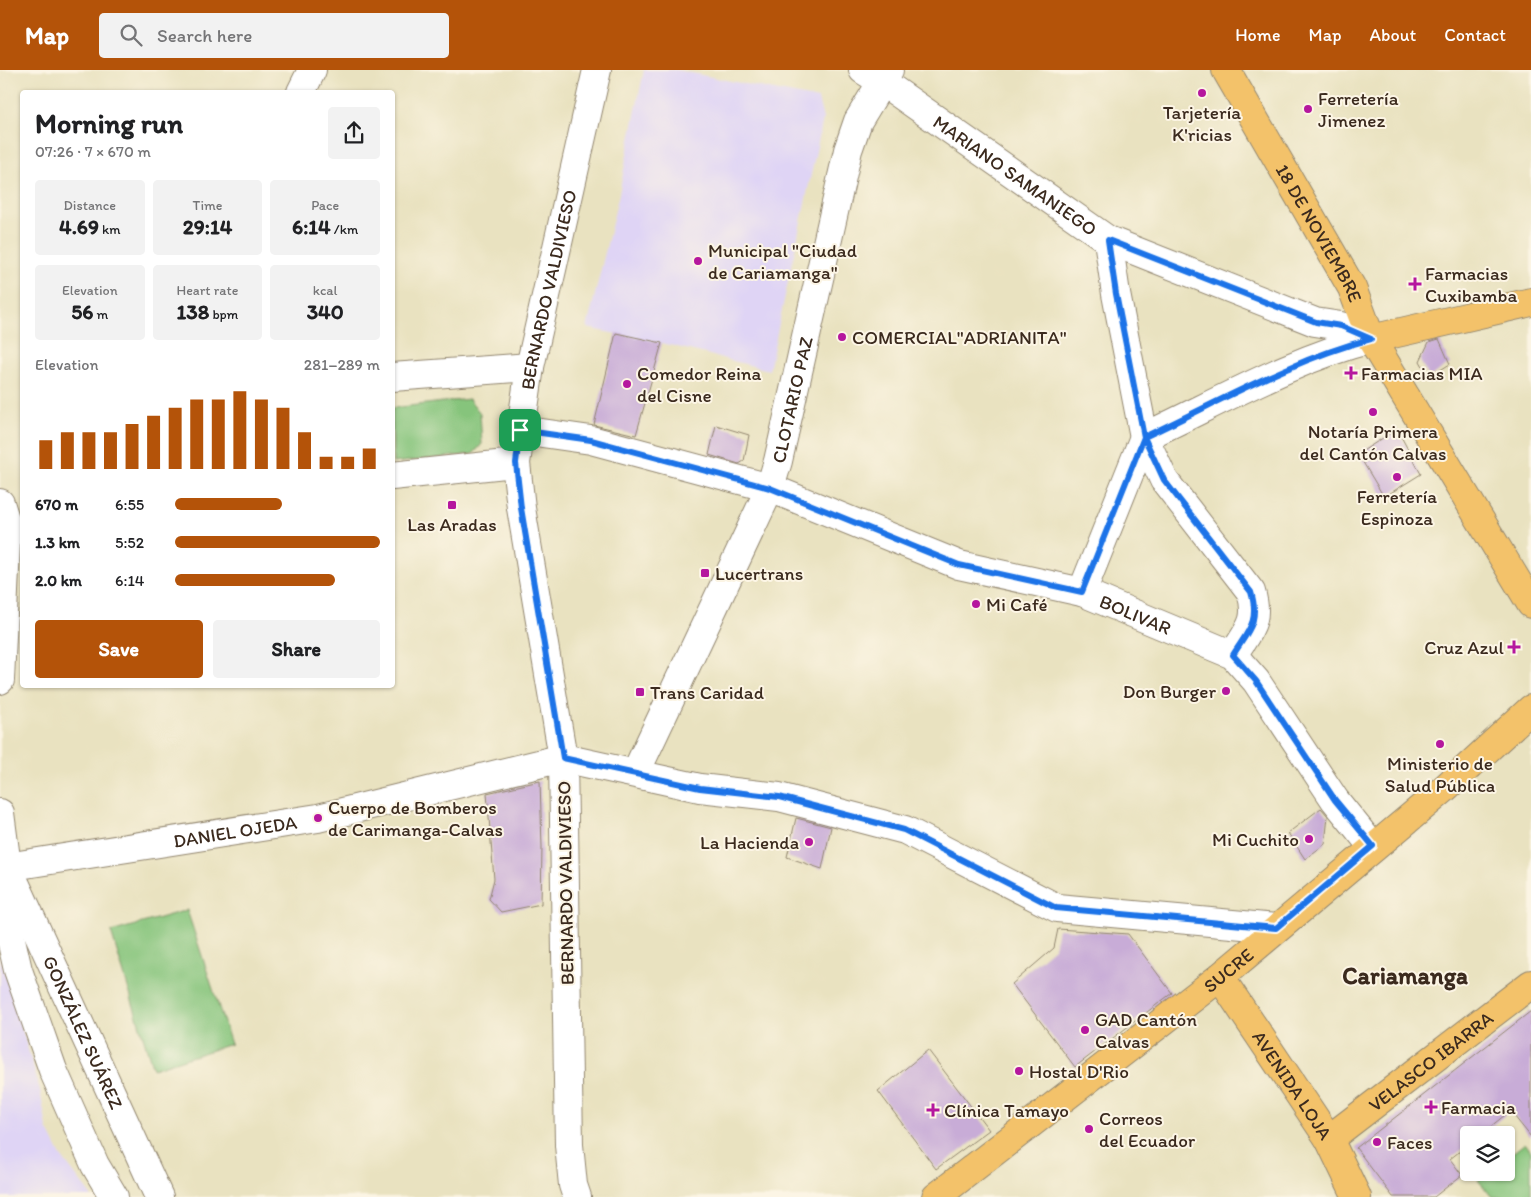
<!DOCTYPE html>
<meta charset="utf-8">
<style>
body{margin:0;font-family:Itim,sans-serif;background:#f2f2f2;color:#202124;height:100vh;display:flex;flex-direction:column;font-size:19px;white-space:nowrap}
*{box-sizing:border-box;margin:0}
p{font-size:16px;color:#757577}
.icon{flex:none;width:28px;height:28px;fill:none;stroke:currentColor;stroke-width:2;stroke-linecap:round;stroke-linejoin:round}
.map{position:relative;flex:1;overflow:hidden}
.details{position:absolute;left:20px;top:20px;width:375px;height:598px;display:flex;flex-direction:column;background:#fff;border-radius:5px;box-shadow:0 1px 4px #0004}
.details>*{flex:none}
.fabs{position:absolute;left:1460px;top:1056px;display:grid;gap:10px}
.fabs a{display:grid;place-items:center;width:55px;height:55px;border-radius:5px;background:#fff;box-shadow:0 1px 4px #0004;font-size:25px}
.pin{position:absolute;display:grid;place-items:center;width:42px;height:42px;color:#fff;margin:-21px;border-radius:10px;box-shadow:0 2px 8px #0006}
.round{display:grid;place-items:center;flex:none;width:52px;height:52px;border-radius:5px;background:#f2f2f2}
.headline{display:flex;align-items:center;justify-content:space-between;height:85px;padding:0 15px}
h1{font-size:28px;font-weight:700;line-height:38px}
.stats{display:grid;grid-template-columns:repeat(3,1fr);gap:8px;height:85px;padding:5px 15px}
.stats div{display:grid;align-content:center;border-radius:5px;background:#f2f2f2;text-align:center}
.stats b{font-size:21px;font-weight:700}
.stats small{font-size:14px;font-weight:400}
.stats p{font-size:14px}
.chart{height:140px;padding:10px 15px}
.chart p{display:flex;justify-content:space-between}
.chart svg{width:100%;height:90px;margin-top:5px;stroke:#b45309;stroke-width:6}
.cta{display:flex;gap:10px;margin-top:auto;padding:10px 15px}
.cta a{flex:1;height:58px;border-radius:5px;background:#b45309;color:#fff;font-size:20px;font-weight:700;line-height:58px;text-align:center}
.cta a+a{background:#f2f2f2;color:#202124}
ul{padding:0 15px;list-style:none;font-size:16px}
li{display:grid;grid-template-columns:80px 60px 1fr;align-items:center;height:38px}
li i{height:12px;border-radius:6px;background:#b45309}
header{display:flex;align-items:center;gap:30px;box-sizing:border-box;height:70px;padding:0 25px;background:#b45309;color:#fff}
header strong{font-size:24px}
nav{display:flex;gap:28px;margin-inline-start:auto;font-size:18px}
.search{width:350px;height:45px;background:#f2f2f2;display:flex;align-items:center;gap:12px;box-sizing:border-box;padding:0 18px;border-radius:5px;color:#757577;font-size:19px}
.map>svg:first-child{display:block}
.built{fill:#dfd4f5}
.green{fill:#86c47b;stroke:#60774c}
.building{fill:#c8acd7}
.lines{fill:none;stroke-linecap:round;stroke-linejoin:round}
.minor-casing{stroke:#92866f;stroke-width:30}
.major-casing{stroke:#92866f;stroke-width:30}
.minor{stroke:#fff;stroke-width:28}
.major{stroke:#f3c26a;stroke-width:28}
.route-casing{stroke:#fff;stroke-width:10}
.route{stroke:#1a73e8;stroke-width:6}
.poi-dot{fill:#b5179e;stroke:#fcf5e5;stroke-width:2}
.labels{text-anchor:middle;stroke-width:4;stroke-linejoin:round;paint-order:stroke}
.poi-label{font-size:19px;fill:#3b2a1e;stroke:#fcf5e5;text-anchor:start}
.street-label{font-size:19px;fill:#3b2a1e;stroke:#fcf5e5}
.district-label{font-size:24px;font-weight:bold;fill:#3b2a1e;stroke:#fcf5e5}
</style>
<header>
<strong>Map</strong>
<div class="search"><svg class="icon" aria-label="search" viewBox="0 0 24 24"><circle cx="10" cy="10" r="6"/><path d="M15 15l6 6"/></svg>Search here</div>
<nav><a>Home</a><a>Map</a><a>About</a><a>Contact</a></nav>
</header>
<div class="map">
<svg width="1531" height="1127" viewBox="0 0 1531 1127">
<rect width="100%" height="100%" fill="#fcf5e5"/>
<filter id="ink" filterUnits="userSpaceOnUse"><feTurbulence type="fractalNoise" baseFrequency=".02" numOctaves="2"/><feDisplacementMap in="SourceGraphic" scale="10" xChannelSelector="R" yChannelSelector="G"/><feConvolveMatrix kernelMatrix="1 2 1 2 8 2 1 2 1" color-interpolation-filters="sRGB"/></filter>
<filter id="wash" filterUnits="userSpaceOnUse"><feTurbulence type="fractalNoise" baseFrequency=".0096" numOctaves="4" result="noise"/><feDisplacementMap in="SourceGraphic" scale="20" xChannelSelector="R" yChannelSelector="G"/><feGaussianBlur stdDeviation="1.12" result="paint"/><feColorMatrix in="noise" values="0 0 0 0 0 0 0 0 0 0 0 0 0 0 0 0 0 1.4 0 .05"/><feComposite in="paint" operator="in"/></filter>
<g filter="url(#wash)">
<rect width="100%" height="100%" fill="#e9e2c0"/>
<path class="built" d="M 644,0 L 677,0 L 818,29 L 823,49 L 769,300 L 662,273 L 587,258 L 619,124 Z
M 0,884 L 40,1020 L 47,1058 L 61,1086 L 92,1127 L 0,1127 Z"/>
<path class="green" d="M 469,329 L 480,343 L 482,374 L 473,384 L 393,393 L 392,338 Z
M 187,840 L 231,974 L 153,999 L 111,862 Z
M 1525,1073 L 1531,1081 L 1531,1127 L 1492,1127 L 1478,1110 L 1488,1103 L 1506,1102 L 1506,1088 Z"/>
<g id="blocks">
<path class="building" d="M 616,263 L 662,273 L 636,365 L 594,355 Z
M 1439,269 L 1450,294 L 1429,307 L 1420,291 L 1429,272 Z
M 716,355 L 749,365 L 744,391 L 739,394 L 709,385 Z
M 1397,359 L 1421,404 L 1384,427 L 1358,384 Z
M 540,711 L 542,777 L 541,834 L 501,842 L 489,829 L 494,809 L 487,723 Z
M 1321,738 L 1328,746 L 1325,774 L 1305,789 L 1288,763 Z
M 796,748 L 831,757 L 822,799 L 787,787 Z
M 1058,859 L 1128,864 L 1172,923 L 1075,997 L 1012,914 L 1054,878 Z
M 1531,941 L 1531,1067 L 1510,1041 L 1480,1065 L 1469,1065 L 1469,1074 L 1450,1089 L 1462,1105 L 1434,1127 L 1393,1127 L 1356,1078 Z
M 928,980 L 989,1060 L 936,1099 L 878,1021 Z"/>
</g>
</g>
<g filter="url(#ink)">
<use href="#blocks" fill-opacity="0" stroke="#92866f" stroke-width="1"/>
<g class="lines">
<g class="minor-casing">
<g id="minor">
<path id="s1" d="M 863,0 L 881,11 L 1108,170 L 1315,252 L 1341,256 L 1371,269"/>
<path d="M 301,22 L 312,0"/>
<path d="M 1108,170 L 1116,224 L 1144,367 L 1164,410 L 1251,522 C 1260,552 1248,560 1233,585"/>
<path d="M 392,307 L 530,297"/>
<path id="s2" d="M 521,360 L 591,370 L 770,418 L 959,495 L 1082,522 L 1233,585 L 1256,611 L 1335,730 L 1373,777"/>
<path d="M 392,406 L 516,393"/>
<path d="M 0,433 L 7,455 L 0,610"/>
<path d="M 1082,522 L 1144,367 C 1217,333 1293,289 1371,269"/>
<path id="s3" d="M 636,702 L 770,418 L 778,391 L 848,80 L 858,51 L 889,0"/>
<path d="M 0,743 L 7,796 L 8,856 L 18,900 L 53,1000 L 95,1095 L 114,1127"/>
<path id="s4" d="M 0,798 L 318,748 L 563,688 L 700,718 L 779,727 L 905,760 L 1057,838 L 1276,858"/>
<path id="s5" d="M 11,804 L 159,1127"/>
<path id="s6" d="M 577,1127 L 573,1115 L 569,1075 L 563,688 L 521,438 L 516,393 L 530,297 L 597,0"/>
</g>
</g>
<g class="major-casing">
<g id="major">
<path id="s7" d="M 1226,0 L 1352,218 L 1371,269 L 1531,534"/>
<path d="M 1371,269 L 1531,232"/>
<path id="s8" d="M 1220,907 L 1329,1069 L 1357,1127"/>
<path id="s9" d="M 1329,1069 L 1531,914"/>
<path id="s10" d="M 936,1127 L 1220,907 L 1444,719 L 1531,639"/>
</g>
</g>
<use href="#minor" class="minor"/>
<use href="#major" class="major"/>
</g>
</g>
<g class="lines" filter="url(#ink)">
<g class="route-casing">
<path id="route" d="M 520,360 L 516,393 L 521,438 L 563,688 L 700,718 L 779,727 L 904,760 L 1056,838 L 1276,858 L 1373,776 L 1335,730 L 1256,611 L 1233,585 C 1248,561 1260,552 1251,522 L 1164,410 L 1144,367 C 1217,333 1293,289 1371,269 L 1341,256 L 1316,252 L 1108,170 L 1116,224 L 1144,367 L 1082,522 L 959,495 L 770,418 L 591,370 L 520,360"/>
</g>
<use href="#route" class="route"/>
</g>
<g class="poi-dot">
<circle cx="1202" cy="23" r="5"/>
<circle cx="1308" cy="39" r="5"/>
<circle cx="698" cy="191" r="5"/>
<path d="M1412.5 206.5h5v5h5v5h-5v5h-5v-5h-5v-5h5z"/>
<circle cx="842" cy="267" r="5"/>
<path d="M1348.5 295.5h5v5h5v5h-5v5h-5v-5h-5v-5h5z"/>
<circle cx="627" cy="314" r="5"/>
<circle cx="1373" cy="342" r="5"/>
<circle cx="1397" cy="407" r="5"/>
<rect x="447" y="430" width="10" height="10" rx="2.5"/>
<rect x="700" y="498" width="10" height="10" rx="2.5"/>
<circle cx="976" cy="534" r="5"/>
<path d="M1511.5 569.5h5v5h5v5h-5v5h-5v-5h-5v-5h5z"/>
<circle cx="1226" cy="621" r="5"/>
<rect x="635" y="617" width="10" height="10" rx="2.5"/>
<circle cx="1440" cy="674" r="5"/>
<circle cx="318" cy="748" r="5"/>
<circle cx="1309" cy="769" r="5"/>
<circle cx="809" cy="772" r="5"/>
<circle cx="1085" cy="960" r="5"/>
<circle cx="1019" cy="1001" r="5"/>
<path d="M1428.5 1029.5h5v5h5v5h-5v5h-5v-5h-5v-5h5z"/>
<path d="M930.5 1032.5h5v5h5v5h-5v5h-5v-5h-5v-5h5z"/>
<circle cx="1089" cy="1059" r="5"/>
<circle cx="1377" cy="1072" r="5"/>
</g>
<g class="labels">
<g class="poi-label">
<text x="1318" y="35">Ferretería<tspan x="1318" dy="22">Jimenez</tspan></text>
<text x="1202" y="49" text-anchor="middle">Tarjetería<tspan x="1202" dy="22">K'ricias</tspan></text>
<text x="708" y="187">Municipal "Ciudad<tspan x="708" dy="22">de Cariamanga"</tspan></text>
<text x="1425" y="210">Farmacias<tspan x="1425" dy="22">Cuxibamba</tspan></text>
<text x="852" y="274">COMERCIAL"ADRIANITA"</text>
<text x="637" y="310">Comedor Reina<tspan x="637" dy="22">del Cisne</tspan></text>
<text x="1361" y="310">Farmacias MIA</text>
<text x="1373" y="368" text-anchor="middle">Notaría Primera<tspan x="1373" dy="22">del Cantón Calvas</tspan></text>
<text x="1397" y="433" text-anchor="middle">Ferretería<tspan x="1397" dy="22">Espinoza</tspan></text>
<text x="452" y="461" text-anchor="middle">Las Aradas</text>
<text x="715" y="510">Lucertrans</text>
<text x="986" y="541">Mi Café</text>
<text x="1504" y="584" text-anchor="end">Cruz Azul</text>
<text x="1216" y="628" text-anchor="end">Don Burger</text>
<text x="650" y="629">Trans Caridad</text>
<text x="1440" y="700" text-anchor="middle">Ministerio de<tspan x="1440" dy="22">Salud Pública</tspan></text>
<text x="328" y="744">Cuerpo de Bomberos<tspan x="328" dy="22">de Carimanga-Calvas</tspan></text>
<text x="1299" y="776" text-anchor="end">Mi Cuchito</text>
<text x="799" y="779" text-anchor="end">La Hacienda</text>
<text x="1095" y="956">GAD Cantón<tspan x="1095" dy="22">Calvas</tspan></text>
<text x="1029" y="1008">Hostal D'Rio</text>
<text x="1441" y="1044">Farmacia</text>
<text x="944" y="1047">Clínica Tamayo</text>
<text x="1099" y="1055">Correos<tspan x="1099" dy="22">del Ecuador</tspan></text>
<text x="1387" y="1079">Faces</text>
</g>
<g class="street-label">
<text dy="7" stroke="none"><textPath href="#s1" startOffset="185">MARIANO SAMANIEGO</textPath></text>
<text dy="7" stroke="none"><textPath href="#s7" startOffset="188">18 DE NOVIEMBRE</textPath></text>
<text dy="7" stroke="none"><textPath href="#s6" startOffset="915">BERNARDO VALDIVIESO</textPath></text>
<text dy="7" stroke="none"><textPath href="#s3" startOffset="405">CLOTARIO PAZ</textPath></text>
<text dy="7" stroke="none"><textPath href="#s2" startOffset="644">BOLIVAR</textPath></text>
<text dy="7" stroke="none"><textPath href="#s4" startOffset="238">DANIEL OJEDA</textPath></text>
<text transform="translate(565 813) rotate(-91)" y="7">BERNARDO VALDIVIESO</text>
<text dy="7" stroke="none"><textPath href="#s10" startOffset="370">SUCRE</textPath></text>
<text dy="7" stroke="none"><textPath href="#s5" startOffset="174">GONZÁLEZ SUÁREZ</textPath></text>
<text dy="7" stroke="none"><textPath href="#s9" startOffset="128">VELASCO IBARRA</textPath></text>
<text dy="7" stroke="none"><textPath href="#s8" startOffset="130">AVENIDA LOJA</textPath></text>
</g>
<g class="district-label">
<text x="1405" y="914">Cariamanga</text>
</g>
</g>
</svg>
<div class="fabs">
<a><svg class="icon" aria-label="layers" viewBox="0 0 24 24"><path d="M12 4l9 5-9 5-9-5zM3 14l9 5 9-5"/></svg></a>
</div>
<div class="pin" style="left:520px;top:360px;background:#1e9e55"><svg class="icon" aria-label="arrive" viewBox="0 0 24 24"><path d="M6 21V4h12l-3 4 3 4H6"/></svg></div>
<section class="details">
<div class="headline"><div><h1>Morning run</h1><p>07:26 · 7 × 670 m</p></div><a class="round"><svg class="icon" aria-label="share" viewBox="0 0 24 24"><path d="M12 15V3M7 8l5-5 5 5M5 13v7h14v-7"/></svg></a></div>
<div class="stats">
<div><p>Distance</p><b>4.69<small> km</small></b></div>
<div><p>Time</p><b>29:14</b></div>
<div><p>Pace</p><b>6:14<small> /km</small></b></div>
</div>
<div class="stats">
<div><p>Elevation</p><b>56<small> m</small></b></div>
<div><p>Heart rate</p><b>138<small> bpm</small></b></div>
<div><p>kcal</p><b>340</b></div>
</div>
<div class="chart"><p><span>Elevation</span>281–289 m</p>
<svg viewBox="0 0 160 44" preserveAspectRatio="none"><path d="M5 44V30M15 44V26M25 44V26M35 44V26M45 44V22M55 44V18M65 44V14M75 44V10M85 44V10M95 44V6M105 44V10M115 44V14M125 44V26M135 44V38M145 44V38M155 44V34"/></svg>
</div>
<ul>
<li><b>670 m</b>6:55<i style="width:52%"></i></li>
<li><b>1.3 km</b>5:52<i style="width:100%"></i></li>
<li><b>2.0 km</b>6:14<i style="width:78%"></i></li>
</ul>
<div class="cta"><a>Save</a><a>Share</a></div>
</section>
</div>
